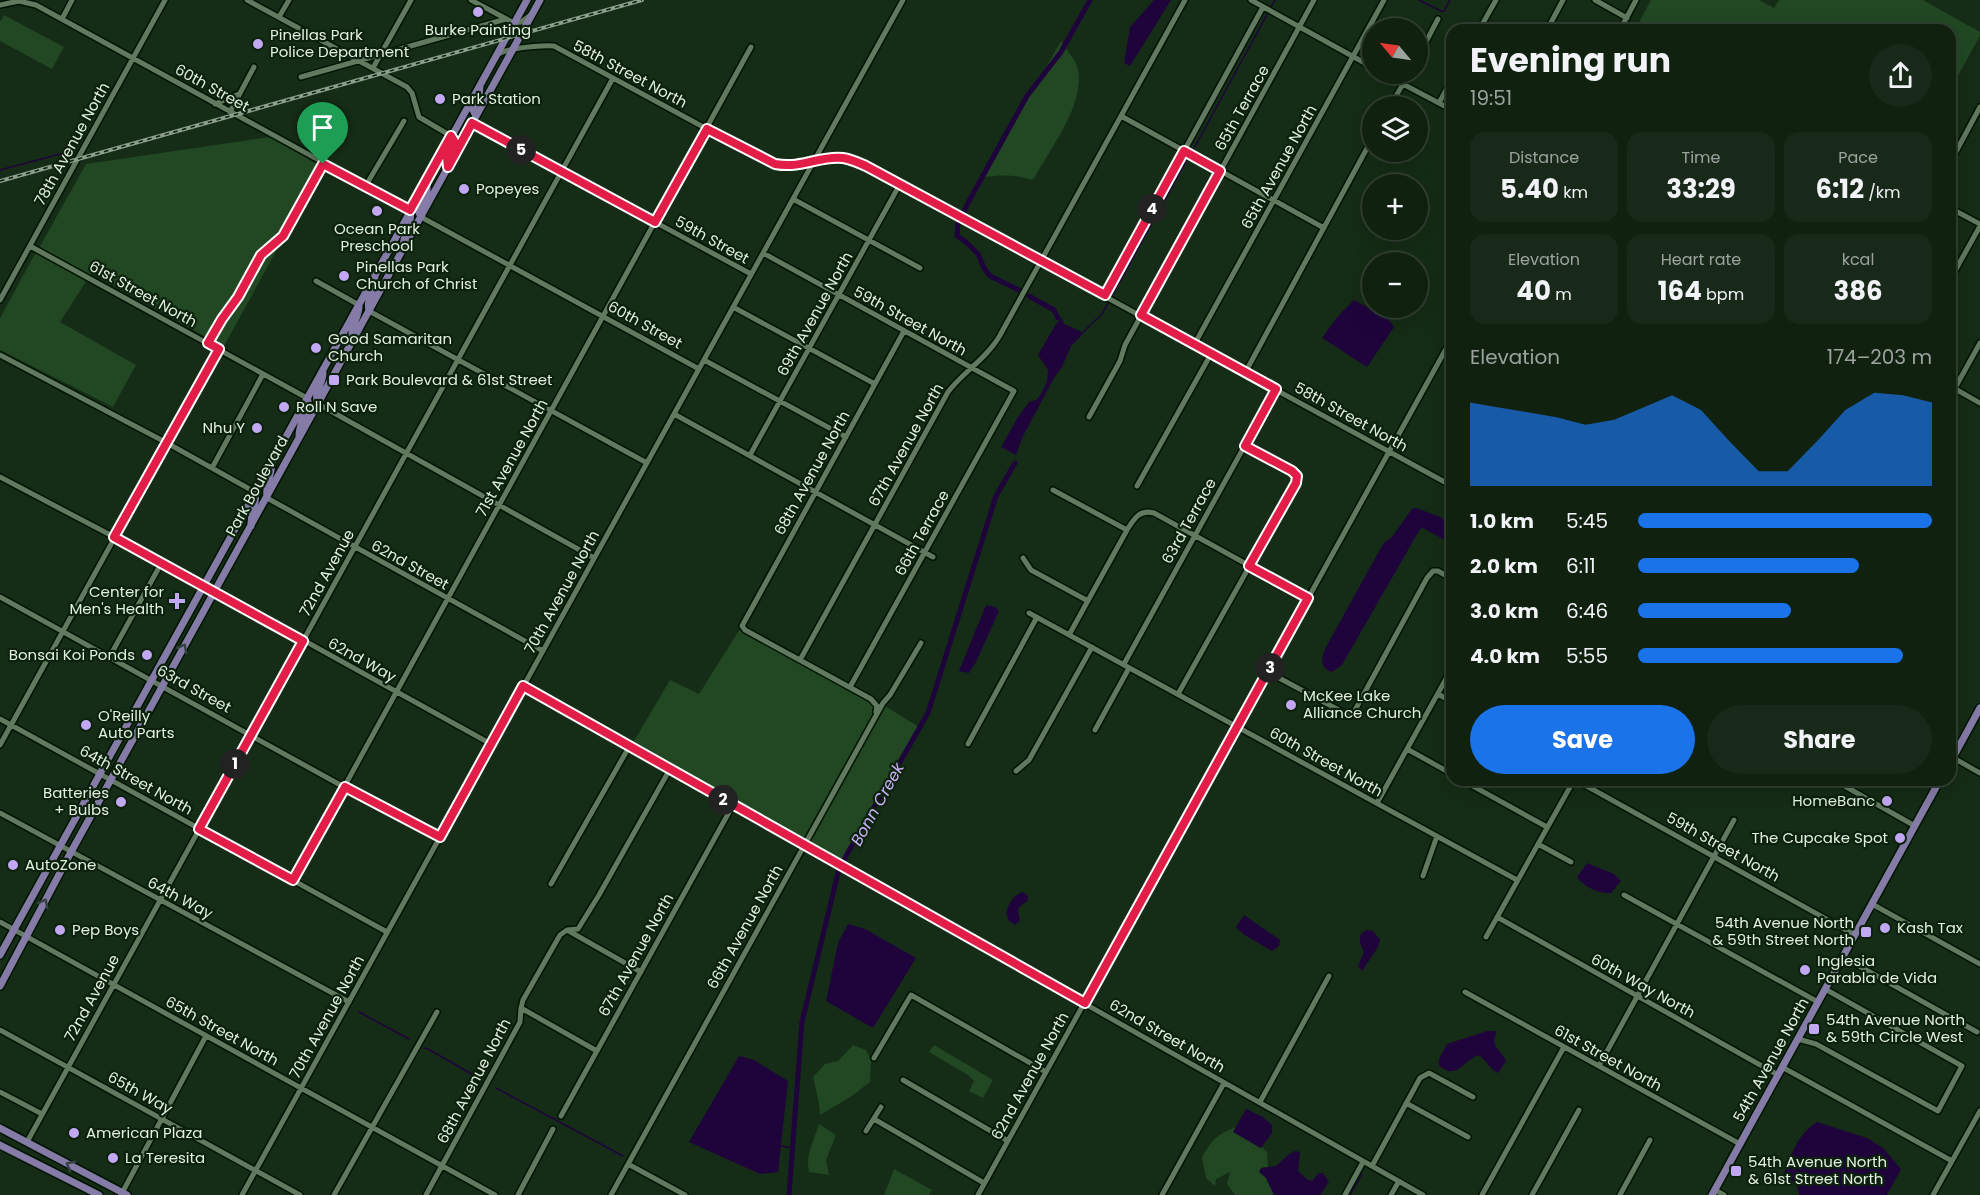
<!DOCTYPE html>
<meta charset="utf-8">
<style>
body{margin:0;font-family:Poppins,sans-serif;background:#192919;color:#f1f3f6;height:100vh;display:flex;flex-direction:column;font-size:22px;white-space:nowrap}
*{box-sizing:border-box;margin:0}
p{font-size:20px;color:#9ca39f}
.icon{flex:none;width:33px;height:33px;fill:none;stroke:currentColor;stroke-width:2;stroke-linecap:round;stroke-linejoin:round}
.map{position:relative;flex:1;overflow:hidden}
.panel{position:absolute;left:1446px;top:24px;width:510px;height:762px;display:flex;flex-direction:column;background:#102110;border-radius:18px;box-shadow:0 6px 24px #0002,0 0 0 2px #303e30}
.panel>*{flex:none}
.needle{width:39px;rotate:299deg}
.buttons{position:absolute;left:1362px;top:18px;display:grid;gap:12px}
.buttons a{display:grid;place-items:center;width:66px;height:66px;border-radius:50%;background:#102110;box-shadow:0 6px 24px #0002,0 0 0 2px #303e30;font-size:30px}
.pin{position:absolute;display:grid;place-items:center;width:51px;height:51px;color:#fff;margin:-62px -26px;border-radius:50% 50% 50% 0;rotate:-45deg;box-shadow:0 0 6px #0007}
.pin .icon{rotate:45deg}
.km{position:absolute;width:30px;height:30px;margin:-15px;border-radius:50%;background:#222;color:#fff;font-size:16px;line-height:30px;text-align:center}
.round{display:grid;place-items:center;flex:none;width:63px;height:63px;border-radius:32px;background:#192919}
.overview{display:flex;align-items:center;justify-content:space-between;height:102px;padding:0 24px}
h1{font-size:33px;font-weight:700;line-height:45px}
.metrics{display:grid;grid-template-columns:repeat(3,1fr);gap:9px;height:102px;padding:6px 24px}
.metrics div{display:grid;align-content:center;border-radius:15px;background:#192919;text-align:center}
.metrics b{font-size:26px;font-weight:700}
.metrics small{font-size:16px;font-weight:400}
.metrics p{font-size:16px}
.chart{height:168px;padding:12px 24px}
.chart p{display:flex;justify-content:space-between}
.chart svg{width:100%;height:108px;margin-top:6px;fill:#1a73e8;opacity:.7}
.primary-button{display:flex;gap:12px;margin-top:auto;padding:12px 24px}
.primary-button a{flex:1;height:69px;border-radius:36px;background:#1a73e8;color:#fff;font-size:24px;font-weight:700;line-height:69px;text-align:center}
.primary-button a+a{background:#192919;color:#f1f3f6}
ul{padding:0 24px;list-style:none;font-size:20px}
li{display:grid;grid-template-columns:96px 72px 1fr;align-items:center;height:45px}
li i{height:15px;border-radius:8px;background:#1a73e8}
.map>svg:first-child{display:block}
.green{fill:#214723}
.water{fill:#1f043c}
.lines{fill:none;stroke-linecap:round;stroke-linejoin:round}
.stream{stroke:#1f043c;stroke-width:1.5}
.canal{stroke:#1f043c;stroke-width:5}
.minor-casing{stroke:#011402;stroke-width:8}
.major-casing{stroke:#011402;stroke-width:10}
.minor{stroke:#60795f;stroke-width:5}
.major{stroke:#857ba7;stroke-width:7}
.rail-casing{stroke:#8c9f8d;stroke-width:4}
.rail{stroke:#0c220d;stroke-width:1.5;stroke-dasharray:4.5;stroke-linecap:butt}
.oneway{stroke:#364143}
.route-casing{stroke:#fff;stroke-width:12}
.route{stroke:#e11d48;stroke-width:8}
.poi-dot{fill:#c2a8f2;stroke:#0c220d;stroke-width:2}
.labels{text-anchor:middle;stroke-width:4.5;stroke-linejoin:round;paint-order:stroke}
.poi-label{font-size:15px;fill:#e1f0e1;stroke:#0c220d;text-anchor:start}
.street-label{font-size:15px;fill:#e1f0e1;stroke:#0c220d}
.water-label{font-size:16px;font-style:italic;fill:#cbb2fa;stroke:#0c220d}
</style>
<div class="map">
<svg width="1980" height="1195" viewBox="0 0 1980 1195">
<rect width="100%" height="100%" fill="#152c16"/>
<path class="green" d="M 1651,0 L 1759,0 L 1774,8 L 1779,0 L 1923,0 L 1980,32 L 1980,36 L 1950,90 L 1950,30 L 1649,30 L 1638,24 Z
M 4,15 L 64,47 L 52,69 L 0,41 L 0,22 Z
M 1061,41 C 1066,49 1076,60 1078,69 C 1085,105 1051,147 1035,177 L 1032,180 C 1015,174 1000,175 983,177 Z
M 270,137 L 319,165 L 281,234 L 258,253 L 235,295 L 219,317 L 207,338 L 93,272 L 90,275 L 39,248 L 86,164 Z
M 281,242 L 223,348 L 212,342 L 224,320 L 240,299 L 263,256 Z
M 36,252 L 87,280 L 60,322 L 136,365 L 113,407 L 0,350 L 0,318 Z
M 740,629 L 744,633 L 869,701 L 874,707 L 873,715 L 803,839 L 634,741 L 670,680 L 699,694 Z
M 885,706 L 919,727 L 841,862 L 808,843 Z
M 853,1045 L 866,1050 L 871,1061 L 870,1082 L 852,1096 L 820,1115 L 819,1103 L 813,1077 L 825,1064 L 838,1061 Z
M 934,1045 L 993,1080 L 983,1098 L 969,1091 L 974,1081 L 968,1075 L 929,1052 Z
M 819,1124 L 836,1135 L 826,1160 L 829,1175 L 809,1172 C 805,1154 814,1141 819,1124 Z
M 1236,1127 L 1234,1132 L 1260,1148 L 1262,1147 L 1267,1152 L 1268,1167 L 1261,1168 L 1274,1195 L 1235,1195 L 1227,1184 L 1230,1172 L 1216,1179 L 1215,1186 L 1206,1178 L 1202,1158 C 1210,1141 1219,1133 1236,1127 Z
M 894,1169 L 932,1190 L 929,1195 L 884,1195 Z"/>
<path class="water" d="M 1154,0 L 1171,0 L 1130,66 L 1124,63 L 1130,27 Z
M 1354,300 L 1388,319 L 1394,327 L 1367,367 L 1322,338 L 1338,316 Z
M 1062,318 L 1064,324 L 1080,331 L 1083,334 L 1071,346 L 1062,367 L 1054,378 L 1023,436 L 1016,455 L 1001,447 L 1018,417 L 1029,402 L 1036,400 L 1041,394 L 1047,382 L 1048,370 L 1038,355 L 1056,324 Z
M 1416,508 L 1440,517 L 1452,525 L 1452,544 L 1423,528 L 1420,529 L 1342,665 L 1332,672 C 1320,668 1321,660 1325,649 L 1383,544 L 1392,537 L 1412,509 Z
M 986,605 L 995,607 L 999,611 L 976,662 L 969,673 L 959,671 Z
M 1587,863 L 1614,874 L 1621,881 L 1611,893 C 1599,894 1584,887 1577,877 Z
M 1023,892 L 1028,896 L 1028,901 L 1021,905 L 1018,910 L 1020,921 L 1015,925 L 1009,921 L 1006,914 C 1009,903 1012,896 1023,892 Z
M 1244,915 L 1280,940 L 1279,946 L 1272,951 L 1243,934 L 1236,927 Z
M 848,924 L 865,929 L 916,958 L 873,1028 L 826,1001 L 838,943 Z
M 1367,930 L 1373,931 L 1380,940 L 1378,947 L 1362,971 L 1358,966 L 1364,952 C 1360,944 1356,934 1367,930 Z
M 1487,1031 L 1496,1031 C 1496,1034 1495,1037 1494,1040 C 1494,1049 1504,1054 1506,1061 L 1498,1073 C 1489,1069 1487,1060 1478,1055 C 1463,1062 1455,1081 1439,1065 L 1439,1059 L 1447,1044 Z
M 739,1056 L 754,1060 L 788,1081 L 778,1172 L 760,1174 L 689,1142 Z
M 1246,1109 L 1263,1117 L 1272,1125 L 1272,1133 L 1261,1148 L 1233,1132 Z
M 1817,1122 L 1867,1138 L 1883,1148 L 1901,1169 L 1887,1195 L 1799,1195 L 1796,1183 L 1783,1176 C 1791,1155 1797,1135 1817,1122 Z
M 1295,1151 L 1300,1152 L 1298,1171 L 1308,1180 L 1312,1181 L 1319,1173 L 1323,1173 L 1329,1182 L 1320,1195 L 1274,1195 L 1266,1178 L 1259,1172 L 1261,1168 L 1276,1166 L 1288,1155 Z"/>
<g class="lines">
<path class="stream" d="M 1419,0 L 1441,11 L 1444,11 L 1450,0
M 1271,7 L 1275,0
M 1192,152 L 1269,11
M 0,170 L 64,153
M 1082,333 L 1102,314 L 1189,156
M 359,1012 L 409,1039
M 424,1048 L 428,1049 L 482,1080
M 496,1088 L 623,1156
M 780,1146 L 793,1148
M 1350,1195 L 1362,1174"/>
<path class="canal" d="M 1019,290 L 990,276 L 984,268 L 978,254 L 966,242 L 957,236 L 958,223 L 969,201 L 1027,96 L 1061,52 L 1090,0
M 1029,296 L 1054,310 L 1058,318
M 789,1195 L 802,1022 L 838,873 L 846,856 L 928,713 L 996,496 L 1015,463"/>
<g class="minor-casing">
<path id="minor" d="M 247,0 L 407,87 L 412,93 L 419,117 L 451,136
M 471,0 L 514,23 L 521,22 L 532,14
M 1251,0 L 1372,67
M 1595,0 L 1627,18
M 0,5 L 19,1 L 36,5 L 410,210
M 279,17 L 289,0
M 62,19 L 72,0
M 1623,24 L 1634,30
M 1479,30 L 1496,0
M 1547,30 L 1563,0
M 1620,30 L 1636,0
M 498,54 C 509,48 540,45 554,46 L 707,129 L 775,164 C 803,170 820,155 843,158 C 851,159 859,163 866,166 L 1452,486
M 1418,57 L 1438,19
M 373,68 L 411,0
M 1384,74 L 1452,110
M 301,77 L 506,19
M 1439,103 L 1452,79
M 215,104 L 239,94
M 1390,106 L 1409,74
M 230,112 L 254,67
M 1121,116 L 1324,228
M 472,123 L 751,274
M 1950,163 L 1980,107
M 365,187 L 404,121
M 793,199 L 920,268
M 1950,208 L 1980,224
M 421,217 L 699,369
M 30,246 L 307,398
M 763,253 L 1014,391 L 850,687
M 1950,280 L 1980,226
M 316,281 L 359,305
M 1105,295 L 1263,7
M 0,300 L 165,0
M 733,307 L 875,384
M 369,311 L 647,463
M 208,343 L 222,319 L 238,297 L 261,255 L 283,236 L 323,164
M 1194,345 L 1384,0
M 0,355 L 167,443 L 255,492
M 704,360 L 846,437
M 1245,373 L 1372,139
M 1950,386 L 1980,403
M 1955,388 L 1980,343
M 318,404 L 594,558
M 674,414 L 933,557
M 1089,417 L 1120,361 L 1125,345 L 1314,0
M 750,455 L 900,184
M 212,468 L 263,374
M 0,477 L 162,562 L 491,744
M 1137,486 L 1211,354
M 1053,490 L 1127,530
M 267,498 L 543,651
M 1023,558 L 1031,570 L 1088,601
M 0,597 L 344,787 L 440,837
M 1029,613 L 1517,880
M 1069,635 L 1127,530 C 1134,519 1139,509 1154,513 L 1308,598
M 110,656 L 162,562
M 800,660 L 948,392 C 963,372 986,359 999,337 L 1185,0
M 1124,664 L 1276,389
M 1268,672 L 1350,716 L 1354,712 L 1427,578 L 1433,571 L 1438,571 L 1452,579
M 523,686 L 1423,1195
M 1178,694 L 1296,483 L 1297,476 L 1292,471 L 1245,446
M 1438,694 L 1452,702
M 876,712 L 877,706 L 871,699 L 745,630 L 742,626 L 904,331
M 0,719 L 387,932
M 1095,730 L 1129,668
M 968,744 L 1037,617
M 0,745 L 219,349
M 1407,749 L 1452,774
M 1950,756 L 1980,773
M 1016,771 L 1029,760 L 1092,647
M 1462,780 L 1547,827
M 1580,780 L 1583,784 L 1855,935
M 1834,780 L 1915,826
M 1377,803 L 1452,668
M 0,813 L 349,1002
M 1538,844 L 1571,862
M 1423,876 L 1437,836
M 293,880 L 751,47
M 551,884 L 629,747
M 1624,895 L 1818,1002
M 1872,904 L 1980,964
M 1497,917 L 1778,1075
M 0,922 L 495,1195
M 567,930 L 641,972
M 1486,937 L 1574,780
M 1843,957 L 1977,1032
M 1465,992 L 1740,1144
M 521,1008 L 597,1051
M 0,1030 L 300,1195
M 1798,1039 L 1816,1044 L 1938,1111 L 1962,1066 L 1825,989
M 874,1058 L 911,995 L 1046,1072
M 1599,1066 L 1734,820
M 1782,1067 L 1952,1161
M 903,1080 L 1008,1141
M 0,1092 L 42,1114
M 1260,1102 L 1329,976
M 1406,1103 L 1468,1137
M 561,1116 L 733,805
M 874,1119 L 984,1183
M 866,1131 L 881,1107
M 27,1142 L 613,78
M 628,1164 L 685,1195
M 1372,1166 L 1420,1078 L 1429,1073 L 1473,1097
M 1715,1190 L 1724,1195
M 121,1195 L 206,1036
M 242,1195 L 903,0
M 334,1195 L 437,1012
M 426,1195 L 520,1022 L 521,1008 L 523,1000 L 560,935 L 567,930 L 578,929 L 599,895 L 670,769
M 518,1195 L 553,1129
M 611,1195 L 883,703 L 890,695 L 921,643
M 978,1195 L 1452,338
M 1162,1195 L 1224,1083
M 1345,1195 L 1363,1162
M 1391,1195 L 1399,1181
M 1482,1195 L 1564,1047
M 1532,1195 L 1579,1110
M 1620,1195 L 1650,1140
M 1933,1195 L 1980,1111"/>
</g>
<g class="major-casing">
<path id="major" d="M 476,116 L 473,110 L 479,97 L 480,86
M 448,167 L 447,158 L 454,141 L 451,136
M 421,217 L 418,210 L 427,191 L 427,183
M 403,247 C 403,234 413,223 410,210
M 369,311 C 366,298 375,289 375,276
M 353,340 C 349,328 358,320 359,307
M 318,404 C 313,392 323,384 323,373
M 299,436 C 299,423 307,413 308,401
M 267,498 C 265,486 271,476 272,464
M 251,526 C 250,511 258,505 255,492
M 1950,763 L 1980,708
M 0,955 L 527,0
M 0,986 L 71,852 L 540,0
M 0,1128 L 127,1195
M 0,1145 L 99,1195
M 1712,1195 L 1940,780"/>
</g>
<use href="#minor" class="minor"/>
<use href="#major" class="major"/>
<g class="rail-casing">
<path id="rail" d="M 0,181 L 642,0"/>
</g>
<use href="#rail" class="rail"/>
</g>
<defs><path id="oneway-chevron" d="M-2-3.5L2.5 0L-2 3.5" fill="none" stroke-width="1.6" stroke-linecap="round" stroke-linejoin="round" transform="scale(1.5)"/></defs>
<g class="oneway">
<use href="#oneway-chevron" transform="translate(183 648) rotate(-61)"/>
<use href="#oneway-chevron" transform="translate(44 903) rotate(-62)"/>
<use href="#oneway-chevron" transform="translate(70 1165) rotate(-152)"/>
</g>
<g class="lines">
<g class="route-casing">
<path id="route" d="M 472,123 L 655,222 L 707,129 L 775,164 C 803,169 820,155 843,158 C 851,159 859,163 866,166 L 1105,295 L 1184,151 L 1220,171 L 1141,315 L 1276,389 L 1245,446 L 1292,471 L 1297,476 L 1296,483 L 1249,566 L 1308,598 L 1085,1003 L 523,686 L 440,837 L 345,787 L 293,880 L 199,829 L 303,641 L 114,537 L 219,349 L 208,343 L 222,319 L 238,297 L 261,255 L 283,236 L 323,164 L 410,210 L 451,136 L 454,141 L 447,158 L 448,167 Z"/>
</g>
<use href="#route" class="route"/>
</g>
<g class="poi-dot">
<circle cx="478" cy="12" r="6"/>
<circle cx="258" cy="44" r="6"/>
<circle cx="440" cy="99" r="6"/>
<circle cx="464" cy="189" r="6"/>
<circle cx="377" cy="211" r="6"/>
<circle cx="344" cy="276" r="6"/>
<circle cx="316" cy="348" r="6"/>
<rect x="328" y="374" width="12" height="12" rx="3"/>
<circle cx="284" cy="407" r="6"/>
<circle cx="257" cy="428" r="6"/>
<path d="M174 592h6v6h6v6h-6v6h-6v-6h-6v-6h6z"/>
<circle cx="147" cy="655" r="6"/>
<circle cx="1291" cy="705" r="6"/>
<circle cx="86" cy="725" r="6"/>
<circle cx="1887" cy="801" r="6"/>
<circle cx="121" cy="802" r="6"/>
<circle cx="1900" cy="838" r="6"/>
<circle cx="13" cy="865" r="6"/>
<circle cx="1885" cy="928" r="6"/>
<circle cx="60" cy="930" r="6"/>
<rect x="1860" y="926" width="12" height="12" rx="3"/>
<circle cx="1805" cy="970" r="6"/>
<rect x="1808" y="1023" width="12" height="12" rx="3"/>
<circle cx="74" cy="1133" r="6"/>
<circle cx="113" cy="1158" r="6"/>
<rect x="1730" y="1165" width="12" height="12" rx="3"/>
</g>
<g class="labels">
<g class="poi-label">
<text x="478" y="35" text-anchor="middle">Burke Painting</text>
<text x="270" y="40">Pinellas Park<tspan x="270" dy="17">Police Department</tspan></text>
<text x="452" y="104">Park Station</text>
<text x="476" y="194">Popeyes</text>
<text x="377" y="234" text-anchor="middle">Ocean Park<tspan x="377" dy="17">Preschool</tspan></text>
<text x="356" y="272">Pinellas Park<tspan x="356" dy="17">Church of Christ</tspan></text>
<text x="328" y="344">Good Samaritan<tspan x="328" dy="17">Church</tspan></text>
<text x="346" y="385">Park Boulevard &amp; 61st Street</text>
<text x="296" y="412">Roll N Save</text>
<text x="245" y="433" text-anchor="end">Nhu Y</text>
<text x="164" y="597" text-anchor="end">Center for<tspan x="164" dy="17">Men's Health</tspan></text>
<text x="135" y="660" text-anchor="end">Bonsai Koi Ponds</text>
<text x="1303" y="701">McKee Lake<tspan x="1303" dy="17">Alliance Church</tspan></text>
<text x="98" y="721">O'Reilly<tspan x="98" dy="17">Auto Parts</tspan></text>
<text x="109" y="798" text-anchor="end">Batteries<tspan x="109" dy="17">+ Bulbs</tspan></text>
<text x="1875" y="806" text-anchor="end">HomeBanc</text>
<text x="1888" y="843" text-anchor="end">The Cupcake Spot</text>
<text x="25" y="870">AutoZone</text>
<text x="1854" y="928" text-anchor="end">54th Avenue North<tspan x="1854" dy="17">&amp; 59th Street North</tspan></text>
<text x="1897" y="933">Kash Tax</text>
<text x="72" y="935">Pep Boys</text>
<text x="1817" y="966">Inglesia<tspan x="1817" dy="17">Parabla de Vida</tspan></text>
<text x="1826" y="1025">54th Avenue North<tspan x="1826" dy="17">&amp; 59th Circle West</tspan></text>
<text x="86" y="1138">American Plaza</text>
<text x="125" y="1163">La Teresita</text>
<text x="1748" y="1167">54th Avenue North<tspan x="1748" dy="17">&amp; 61st Street North</tspan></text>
</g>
<g class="street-label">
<text transform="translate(630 74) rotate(28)" y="5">58th Street North</text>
<text transform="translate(212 88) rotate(29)" y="5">60th Street</text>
<text transform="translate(1242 108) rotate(-61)" y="5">65th Terrace</text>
<text transform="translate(72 144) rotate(-61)" y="5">78th Avenue North</text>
<text transform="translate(1279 167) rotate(-61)" y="5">65th Avenue North</text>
<text transform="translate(712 240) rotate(29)" y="5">59th Street</text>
<text transform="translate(143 294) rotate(29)" y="5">61st Street North</text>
<text transform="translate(815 314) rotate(-61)" y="5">69th Avenue North</text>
<text transform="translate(910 321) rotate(29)" y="5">59th Street North</text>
<text transform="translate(645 325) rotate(29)" y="5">60th Street</text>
<text transform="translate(1351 417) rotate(29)" y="5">58th Street North</text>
<text transform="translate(906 445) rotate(-61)" y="5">67th Avenue North</text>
<text transform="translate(512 458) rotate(-61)" y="5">71st Avenue North</text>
<text transform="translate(812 473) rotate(-61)" y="5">68th Avenue North</text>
<text transform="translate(257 486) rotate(-61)" y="5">Park Boulevard</text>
<text transform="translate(1189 521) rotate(-61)" y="5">63rd Terrace</text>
<text transform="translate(922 533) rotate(-61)" y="5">66th Terrace</text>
<text transform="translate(410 565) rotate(29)" y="5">62nd Street</text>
<text transform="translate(327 573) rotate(-61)" y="5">72nd Avenue</text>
<text transform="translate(562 592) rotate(-61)" y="5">70th Avenue North</text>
<text transform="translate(362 660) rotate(29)" y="5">62nd Way</text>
<text transform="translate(194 689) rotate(29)" y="5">63rd Street</text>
<text transform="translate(1326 762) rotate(29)" y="5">60th Street North</text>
<text transform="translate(136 780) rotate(29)" y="5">64th Street North</text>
<text transform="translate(1723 847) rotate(29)" y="5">59th Street North</text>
<text transform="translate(180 898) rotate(28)" y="5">64th Way</text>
<text transform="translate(745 927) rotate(-61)" y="5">66th Avenue North</text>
<text transform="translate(636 955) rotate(-61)" y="5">67th Avenue North</text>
<text transform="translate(1643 986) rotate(29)" y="5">60th Way North</text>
<text transform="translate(92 998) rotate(-61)" y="5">72nd Avenue</text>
<text transform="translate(327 1017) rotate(-61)" y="5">70th Avenue North</text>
<text transform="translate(222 1031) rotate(29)" y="5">65th Street North</text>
<text transform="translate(1167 1036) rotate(30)" y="5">62nd Street North</text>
<text transform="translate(1608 1058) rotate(29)" y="5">61st Street North</text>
<text transform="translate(1771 1060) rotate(-61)" y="5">54th Avenue North</text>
<text transform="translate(1030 1076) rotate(-61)" y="5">62nd Avenue North</text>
<text transform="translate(474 1081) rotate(-62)" y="5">68th Avenue North</text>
<text transform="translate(140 1093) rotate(29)" y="5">65th Way</text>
</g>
<g class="water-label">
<text transform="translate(877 804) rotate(-61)" y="6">Bonn Creek</text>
</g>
</g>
</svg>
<div class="buttons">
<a><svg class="needle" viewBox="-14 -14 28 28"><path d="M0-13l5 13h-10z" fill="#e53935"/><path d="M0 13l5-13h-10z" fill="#9ca39f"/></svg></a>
<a><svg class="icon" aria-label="layers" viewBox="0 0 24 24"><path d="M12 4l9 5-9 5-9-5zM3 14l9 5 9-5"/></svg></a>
<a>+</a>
<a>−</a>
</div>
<div class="pin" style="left:323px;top:164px;background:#1e9e55"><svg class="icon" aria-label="arrive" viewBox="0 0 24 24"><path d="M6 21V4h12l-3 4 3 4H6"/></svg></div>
<b class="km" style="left:235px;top:764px">1</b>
<b class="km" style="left:723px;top:800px">2</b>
<b class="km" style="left:1270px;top:668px">3</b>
<b class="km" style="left:1152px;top:209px">4</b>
<b class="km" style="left:521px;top:150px">5</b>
<section class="panel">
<div class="overview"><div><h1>Evening run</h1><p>19:51</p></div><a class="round"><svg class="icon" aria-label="share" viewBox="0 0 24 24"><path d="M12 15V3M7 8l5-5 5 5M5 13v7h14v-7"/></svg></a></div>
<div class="metrics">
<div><p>Distance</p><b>5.40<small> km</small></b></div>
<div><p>Time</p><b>33:29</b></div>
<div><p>Pace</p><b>6:12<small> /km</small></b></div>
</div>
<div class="metrics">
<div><p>Elevation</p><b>40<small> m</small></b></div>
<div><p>Heart rate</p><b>164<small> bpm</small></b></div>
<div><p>kcal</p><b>386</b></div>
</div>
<div class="chart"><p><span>Elevation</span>174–203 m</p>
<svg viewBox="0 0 160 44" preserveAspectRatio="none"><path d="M0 44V10L10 12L20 14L30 16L40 19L50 17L60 12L70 7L80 13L90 26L100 38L110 38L120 26L130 13L140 6L150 7L160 10V44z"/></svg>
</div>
<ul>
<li><b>1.0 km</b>5:45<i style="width:100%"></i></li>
<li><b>2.0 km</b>6:11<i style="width:75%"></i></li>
<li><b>3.0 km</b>6:46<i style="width:52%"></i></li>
<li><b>4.0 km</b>5:55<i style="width:90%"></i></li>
</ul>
<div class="primary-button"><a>Save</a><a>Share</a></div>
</section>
</div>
